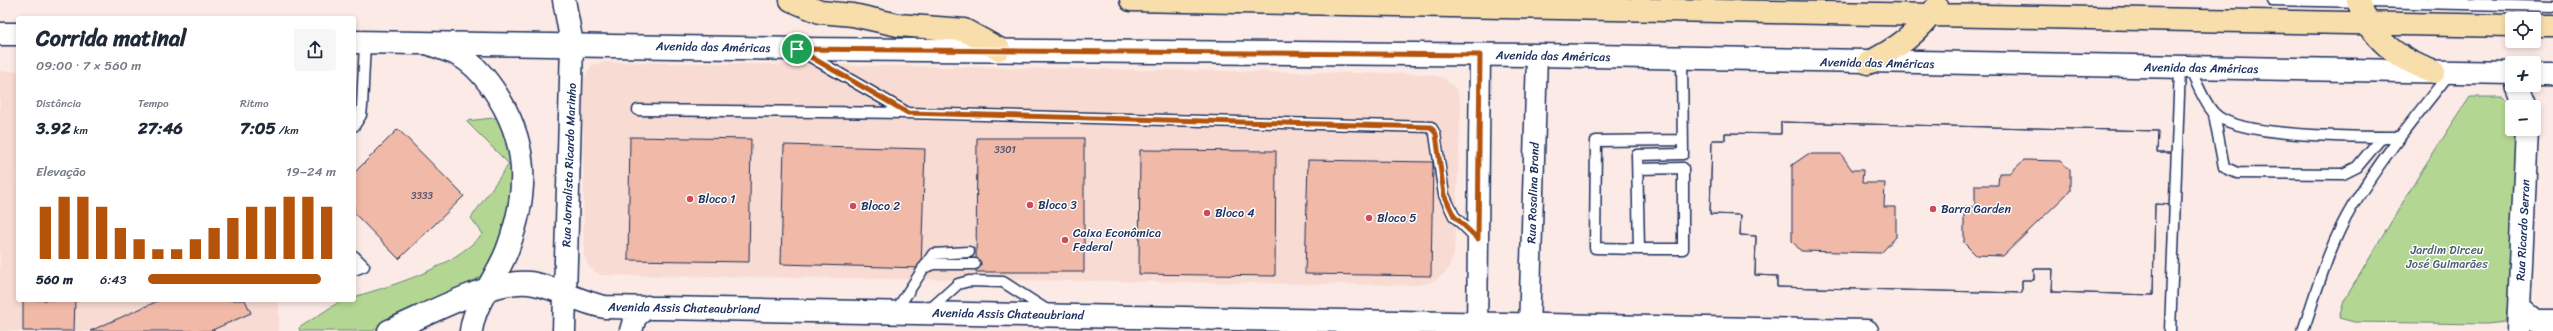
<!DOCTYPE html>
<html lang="pt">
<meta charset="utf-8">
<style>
body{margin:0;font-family:Sriracha,sans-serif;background:#f6f6f7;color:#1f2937;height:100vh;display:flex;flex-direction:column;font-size:15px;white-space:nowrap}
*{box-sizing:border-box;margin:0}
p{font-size:13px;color:#747a83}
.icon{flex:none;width:22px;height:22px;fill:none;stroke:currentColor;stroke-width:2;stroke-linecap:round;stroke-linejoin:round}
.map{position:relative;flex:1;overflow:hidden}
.drawer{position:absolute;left:16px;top:16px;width:340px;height:286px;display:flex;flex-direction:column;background:#fff;border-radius:4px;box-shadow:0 2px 6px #0003}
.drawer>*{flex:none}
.buttons{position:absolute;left:2505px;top:12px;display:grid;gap:8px}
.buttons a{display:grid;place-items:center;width:36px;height:36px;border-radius:4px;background:#fff;box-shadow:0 2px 6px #0003;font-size:20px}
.pin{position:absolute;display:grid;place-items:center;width:34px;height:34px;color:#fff;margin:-17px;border:2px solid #fff;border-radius:50%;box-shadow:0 1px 4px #0007}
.round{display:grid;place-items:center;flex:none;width:42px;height:42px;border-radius:4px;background:#f6f6f7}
.overview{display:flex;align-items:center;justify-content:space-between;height:68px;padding:0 20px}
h1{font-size:22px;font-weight:700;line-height:30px}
.metrics{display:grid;grid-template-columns:repeat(3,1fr);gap:6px;height:68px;padding:4px 20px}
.metrics div{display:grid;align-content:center}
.metrics b{font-size:17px;font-weight:700}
.metrics small{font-size:11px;font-weight:400}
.metrics p{font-size:11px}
.chart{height:112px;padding:8px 20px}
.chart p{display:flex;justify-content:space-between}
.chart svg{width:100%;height:72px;margin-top:4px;stroke:#b45309;stroke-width:6}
ul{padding:0 20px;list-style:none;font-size:13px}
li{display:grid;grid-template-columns:64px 48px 1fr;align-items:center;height:30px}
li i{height:10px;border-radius:5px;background:#b45309}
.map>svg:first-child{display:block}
.built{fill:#f8dbd2}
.green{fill:#b3d792;stroke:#678378}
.building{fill:#f1b9a7;stroke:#1b2f5e;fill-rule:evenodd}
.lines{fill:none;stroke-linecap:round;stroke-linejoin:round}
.service-casing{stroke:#1b2f5e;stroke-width:13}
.minor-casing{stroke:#1b2f5e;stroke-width:23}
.tertiary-casing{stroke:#1b2f5e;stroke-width:25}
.secondary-casing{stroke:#1b2f5e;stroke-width:25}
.trunk-casing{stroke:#1b2f5e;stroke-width:25}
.service{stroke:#fff;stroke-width:10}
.minor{stroke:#fff;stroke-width:20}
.tertiary{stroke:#fff;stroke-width:22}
.secondary{stroke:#fff;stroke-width:22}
.trunk{stroke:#f8deab;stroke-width:22}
.route-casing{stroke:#fff;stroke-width:8}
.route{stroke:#b45309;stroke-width:5}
.poi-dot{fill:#d1495b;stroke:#fff;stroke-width:1.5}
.labels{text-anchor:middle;stroke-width:3;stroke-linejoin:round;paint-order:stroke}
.number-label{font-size:10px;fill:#505270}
.street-label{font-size:12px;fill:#1b2f5e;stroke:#fff}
.poi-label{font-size:12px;fill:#1b2f5e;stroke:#fff;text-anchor:start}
.park-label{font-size:12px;fill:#49616e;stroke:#fff}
</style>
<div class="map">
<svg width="2553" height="331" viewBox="0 0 2553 331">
<rect width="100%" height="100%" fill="#fbeae5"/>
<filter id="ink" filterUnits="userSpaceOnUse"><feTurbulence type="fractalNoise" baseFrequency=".025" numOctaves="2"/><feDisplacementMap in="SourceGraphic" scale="8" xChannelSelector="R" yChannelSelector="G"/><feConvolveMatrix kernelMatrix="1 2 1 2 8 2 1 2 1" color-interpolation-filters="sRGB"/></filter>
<g filter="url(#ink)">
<path class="built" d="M 605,62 L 1424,74 L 1444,78 L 1456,89 L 1461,105 L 1454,254 L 1447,271 L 1434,281 L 1418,285 L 600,275 L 589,267 L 584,256 L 583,94 L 585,77 L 592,65 Z
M 0,71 L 18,71 L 18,300 L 279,300 L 279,331 L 0,331 Z"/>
<path class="green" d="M 2470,97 L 2504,97 L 2514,107 L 2512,129 L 2516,129 L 2517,156 L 2510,296 L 2505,322 L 2487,324 L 2354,322 L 2339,318 L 2344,301 L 2424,167 Z
M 502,117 L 515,150 L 512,210 L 502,246 L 480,277 L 446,297 L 372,331 L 300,331 L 299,328 L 342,300 L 354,300 L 354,297 C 400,283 449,269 483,234 L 471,218 L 509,164 L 466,121 Z"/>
<path class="building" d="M 1781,122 L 2158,131 L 2157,153 L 2175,153 L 2173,205 L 2155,204 L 2153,295 L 2052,292 L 2053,269 L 2034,269 L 2034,280 L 2022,280 L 2022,293 L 1777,287 L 1777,276 L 1755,275 L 1756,236 L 1740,235 L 1741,215 L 1710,214 L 1712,140 L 1725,140 L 1725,133 L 1781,134 ZM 1808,154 L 1841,154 L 1852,170 L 1863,170 L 1862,183 L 1885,183 L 1884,207 L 1896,207 L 1896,237 L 1881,253 L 1801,251 L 1792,241 L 1792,165 ZM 2024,160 L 2060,161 L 2070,170 L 2070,191 L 2003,256 L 1976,255 L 1964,243 L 1964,207 L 1975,207 L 1975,185 L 1998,185 L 1999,173 L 2010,173 Z
M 1781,122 L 2158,131 L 2157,153 L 2175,153 L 2173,205 L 2155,204 L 2153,295 L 2052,292 L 2053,269 L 2034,269 L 2034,280 L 2022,280 L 2022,293 L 1777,287 L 1777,276 L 1755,275 L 1756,236 L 1740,235 L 1741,215 L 1710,214 L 1712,140 L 1725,140 L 1725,133 L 1781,134 Z
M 398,129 L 464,196 L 399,259 L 354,213 L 354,173 Z
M 630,137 L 751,139 L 749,262 L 628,260 Z
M 977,138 L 1084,138 L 1084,272 L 976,272 Z
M 784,145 L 925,149 L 921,268 L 781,264 Z
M 1140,150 L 1276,151 L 1275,276 L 1139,274 Z
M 1308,160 L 1433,162 L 1431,276 L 1305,274 Z
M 23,300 L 75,300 L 74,331 L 23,331 Z
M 160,300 L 245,300 L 251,313 L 210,331 L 90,331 Z"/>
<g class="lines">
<g class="service-casing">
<path id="service" d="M 2272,0 L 2553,6
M 804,53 L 906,112
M 1682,60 L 1683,154 L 1637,155 L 1639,249 L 1595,248 L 1596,141 L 1682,140
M 2189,68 C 2196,80 2204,103 2214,113 C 2236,138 2364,137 2399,137
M 638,110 L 908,113 L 1431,127 L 1435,134 L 1444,195 L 1454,216 L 1477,239
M 2214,114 L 2224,167 L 2237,173 L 2343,174 L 2357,167 L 2382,137
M 354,126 L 361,115 L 362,107 L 365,42
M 1638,169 L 1683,168 L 1683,249 L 1639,249
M 354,256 L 364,266 L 354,270
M 923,268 L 934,264 L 975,264
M 928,311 L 958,284 L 969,281 L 1003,282 L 1050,312
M 895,312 L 933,254 L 969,252
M 2170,331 L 2180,68
M 2303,331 C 2317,290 2329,245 2352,207 C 2380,160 2416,116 2450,73"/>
</g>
<g class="minor-casing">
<path id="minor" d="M 1477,331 L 1480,55
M 1529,331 L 1537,55"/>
</g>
<g class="tertiary-casing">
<path id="tertiary" d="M 430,44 C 439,48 448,50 456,54 C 471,61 484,76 493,89 C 529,141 529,191 508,248 C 498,277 475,300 471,331
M 2517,85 L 2526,107
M 2519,308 L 2535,321 L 2553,321
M 389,331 C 425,316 491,279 529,283 C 555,286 577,302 605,307 L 1867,331
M 564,331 L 572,44 L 564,0
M 631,331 L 635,317 L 647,307
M 2518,331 L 2527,129"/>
</g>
<g class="secondary-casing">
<path id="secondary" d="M 0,34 L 18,34
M 354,42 L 797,49 L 1537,55 L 2512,73
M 2534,74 L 2553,74"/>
</g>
<g class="trunk-casing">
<path id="trunk" d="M 791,0 L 820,12 L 853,15 L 898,25 L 964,30 L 999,49
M 1131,0 L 2512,26
M 2358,0 C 2370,39 2398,59 2434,72
M 2534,26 L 2553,26
M 1868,63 C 1896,49 1919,33 1937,6"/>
</g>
<use href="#service" class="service"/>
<use href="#minor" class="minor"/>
<use href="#tertiary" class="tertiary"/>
<use href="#secondary" class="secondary"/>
<use href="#trunk" class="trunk"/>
</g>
</g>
<g class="lines" filter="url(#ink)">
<g class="route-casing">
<path id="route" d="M 797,49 L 1480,55 L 1478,239 L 1454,216 L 1444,195 L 1436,134 L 1431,127 L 908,113 Z"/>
</g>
<use href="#route" class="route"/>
</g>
<g class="poi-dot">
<circle cx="690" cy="199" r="4"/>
<circle cx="1030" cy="205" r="4"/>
<circle cx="853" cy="206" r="4"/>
<circle cx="1933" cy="209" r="4"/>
<circle cx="1207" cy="213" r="4"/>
<circle cx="1369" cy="218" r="4"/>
<circle cx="1065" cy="240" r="4"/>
</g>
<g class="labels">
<g class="number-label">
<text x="1005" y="153">3301</text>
<text x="422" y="199">3333</text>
</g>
<g class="street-label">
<text transform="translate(713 47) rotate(1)" y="4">Avenida das Américas</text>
<text transform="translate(1553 56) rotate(1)" y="4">Avenida das Américas</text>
<text transform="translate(1877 63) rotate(1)" y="4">Avenida das Américas</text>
<text transform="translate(2201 68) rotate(1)" y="4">Avenida das Américas</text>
<text transform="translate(569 165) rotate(-88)" y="4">Rua Jornalista Ricardo Marinho</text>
<text transform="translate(1533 193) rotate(-88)" y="4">Rua Rosalina Brand</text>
<text transform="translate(2523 230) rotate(-87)" y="4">Rua Ricardo Serran</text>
<text transform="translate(684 308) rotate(1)" y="4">Avenida Assis Chateaubriand</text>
<text transform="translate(1008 314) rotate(1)" y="4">Avenida Assis Chateaubriand</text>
</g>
<g class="poi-label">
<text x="698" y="203">Bloco 1</text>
<text x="1038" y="209">Bloco 3</text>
<text x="861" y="210">Bloco 2</text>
<text x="1941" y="213">Barra Garden</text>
<text x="1215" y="217">Bloco 4</text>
<text x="1377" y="222">Bloco 5</text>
<text x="1073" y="237">Caixa Econômica<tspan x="1073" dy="14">Federal</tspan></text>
</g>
<g class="park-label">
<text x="2447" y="254">Jardim Dirceu<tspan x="2447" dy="14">José Guimarães</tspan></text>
</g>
</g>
</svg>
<div class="buttons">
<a><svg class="icon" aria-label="locate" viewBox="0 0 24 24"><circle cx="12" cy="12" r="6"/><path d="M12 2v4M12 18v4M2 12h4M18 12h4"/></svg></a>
<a>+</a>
<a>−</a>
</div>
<div class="pin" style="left:797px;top:49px;background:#1e9e55"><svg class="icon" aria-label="arrive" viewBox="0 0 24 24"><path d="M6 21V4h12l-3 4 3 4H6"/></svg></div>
<section class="drawer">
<div class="overview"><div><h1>Corrida matinal</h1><p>09:00 · 7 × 560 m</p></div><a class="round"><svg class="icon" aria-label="share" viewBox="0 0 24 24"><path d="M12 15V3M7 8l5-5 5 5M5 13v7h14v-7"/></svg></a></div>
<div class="metrics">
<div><p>Distância</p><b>3.92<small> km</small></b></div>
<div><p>Tempo</p><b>27:46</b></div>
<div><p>Ritmo</p><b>7:05<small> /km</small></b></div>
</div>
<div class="chart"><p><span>Elevação</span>19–24 m</p>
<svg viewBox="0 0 160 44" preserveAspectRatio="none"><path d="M5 44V12M15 44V6M25 44V6M35 44V12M45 44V25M55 44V32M65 44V38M75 44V38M85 44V32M95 44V25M105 44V19M115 44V12M125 44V12M135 44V6M145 44V6M155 44V12"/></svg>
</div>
<ul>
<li><b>560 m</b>6:43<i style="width:92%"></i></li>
</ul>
</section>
</div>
